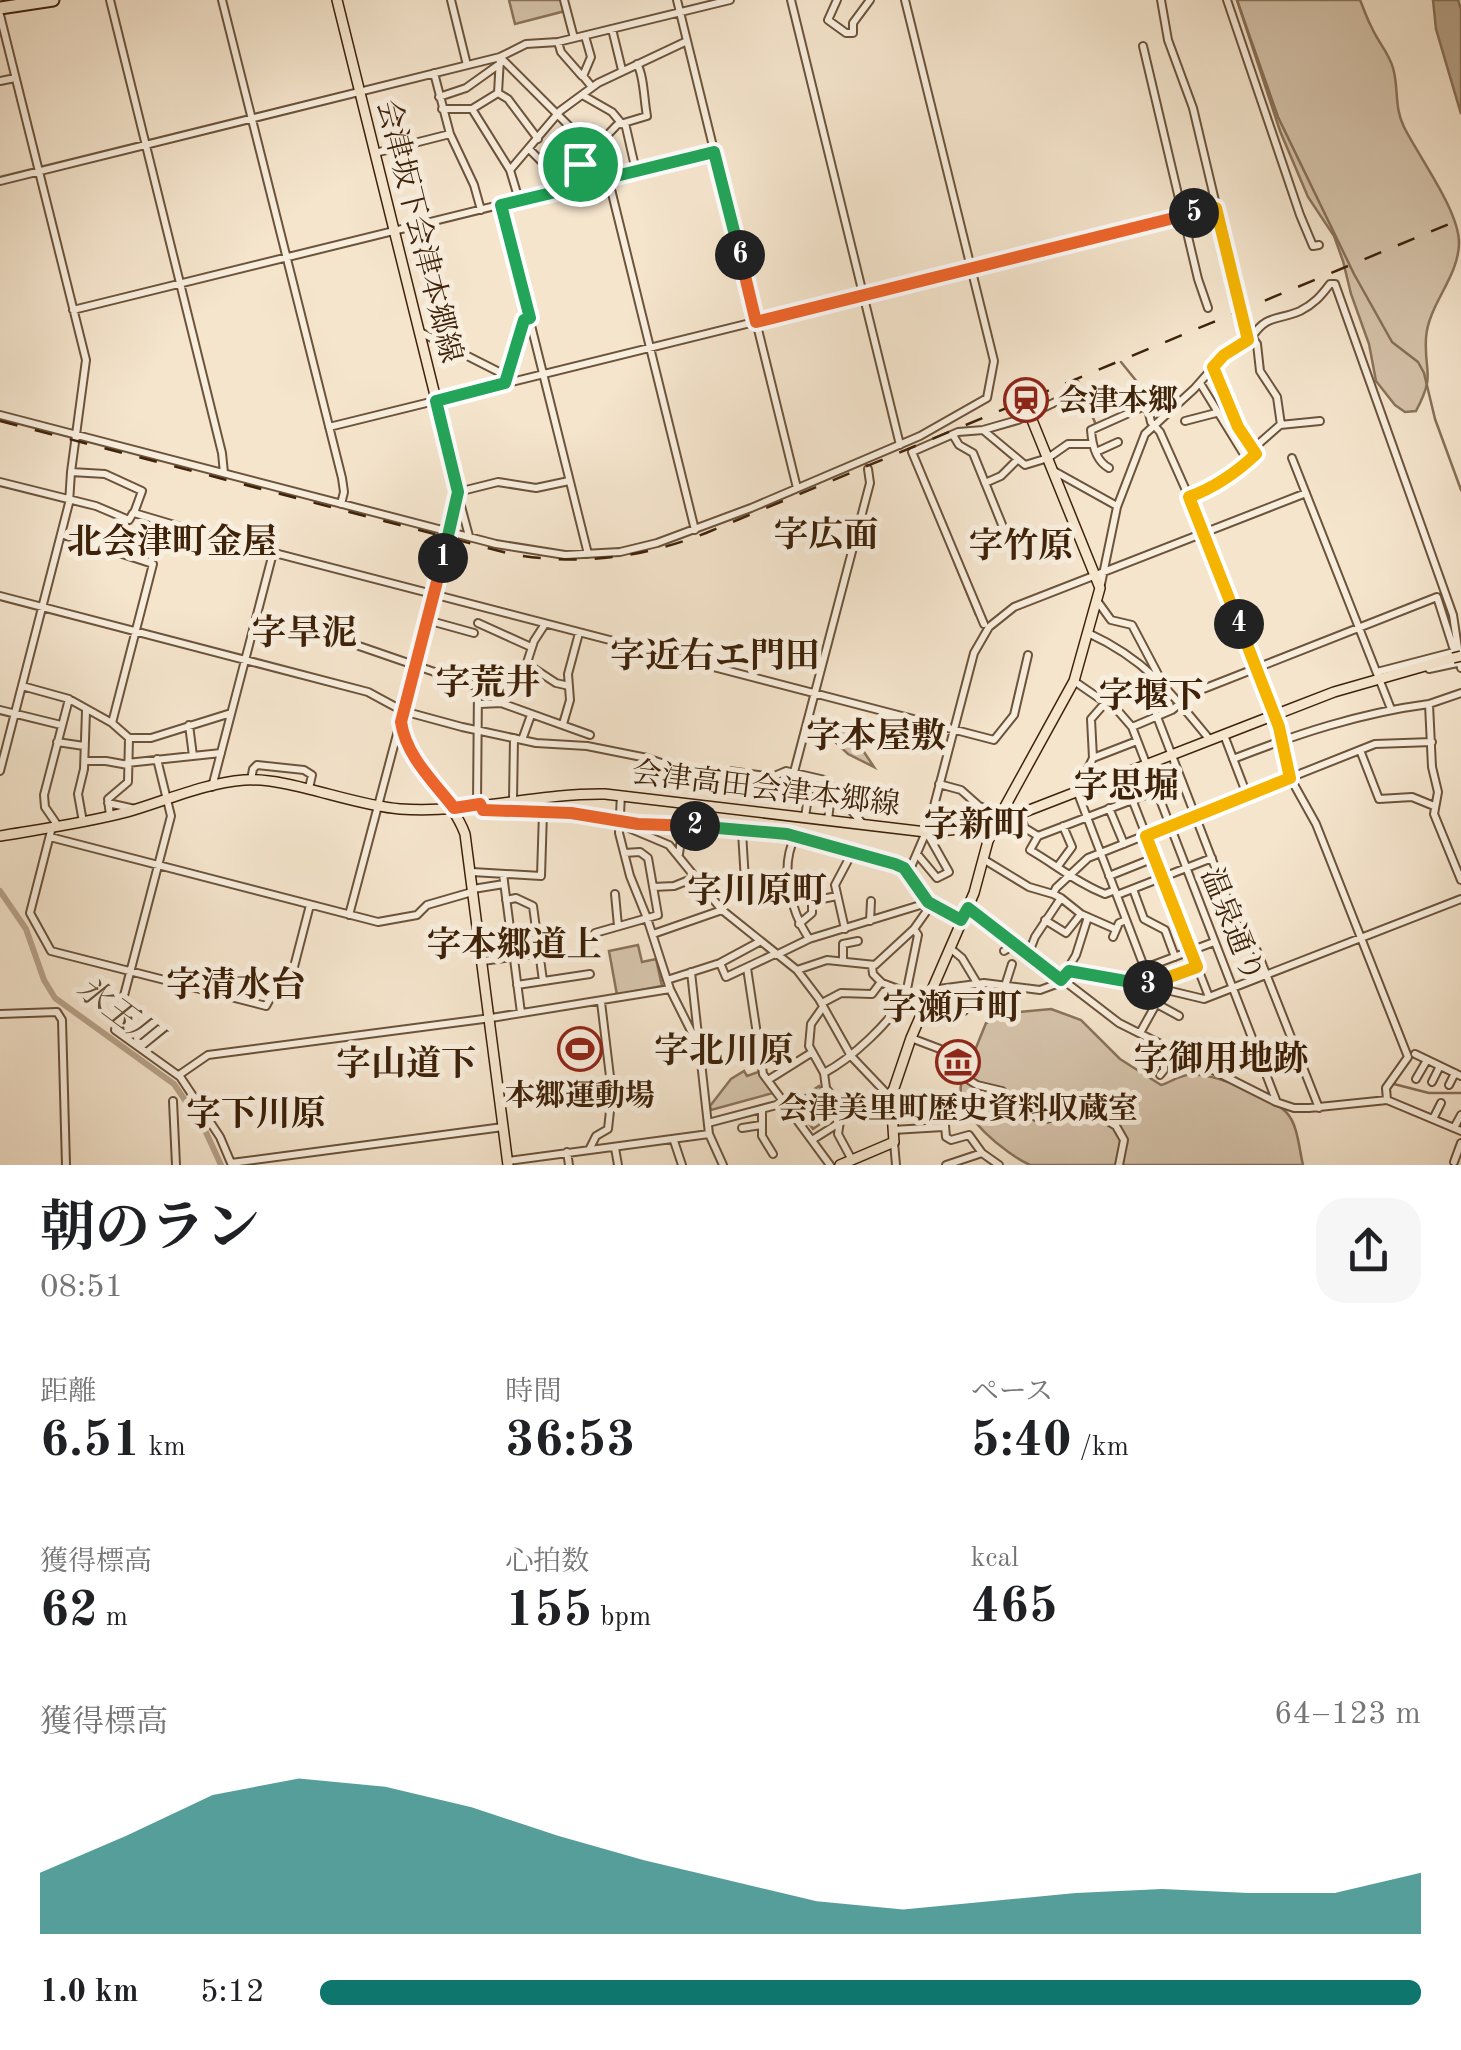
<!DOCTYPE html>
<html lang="ja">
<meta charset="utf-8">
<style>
body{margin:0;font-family:"Old Standard TT","Noto Serif JP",serif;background:#f6f6f6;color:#202124;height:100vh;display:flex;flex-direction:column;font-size:38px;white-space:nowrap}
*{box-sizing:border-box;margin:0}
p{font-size:32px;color:#757577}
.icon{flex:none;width:55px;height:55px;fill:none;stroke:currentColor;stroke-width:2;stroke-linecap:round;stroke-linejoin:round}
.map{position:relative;height:1165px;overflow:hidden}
.panel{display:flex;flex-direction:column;background:#fff;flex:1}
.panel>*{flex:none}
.pin{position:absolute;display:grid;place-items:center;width:85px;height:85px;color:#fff;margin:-42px;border:5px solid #fff;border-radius:50%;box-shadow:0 2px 10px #0007}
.km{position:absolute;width:50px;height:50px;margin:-25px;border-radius:50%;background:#222;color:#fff;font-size:28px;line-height:50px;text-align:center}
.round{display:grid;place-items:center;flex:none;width:105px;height:105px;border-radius:30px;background:#f6f6f6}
.headline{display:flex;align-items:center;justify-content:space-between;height:170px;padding:0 40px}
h1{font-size:55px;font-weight:700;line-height:75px}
.metrics{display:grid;grid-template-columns:repeat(3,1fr);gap:15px;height:170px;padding:10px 40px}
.metrics div{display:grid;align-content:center}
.metrics b{font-size:50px;font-weight:700}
.metrics small{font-size:28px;font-weight:400}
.metrics p{font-size:28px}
.chart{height:280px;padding:20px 40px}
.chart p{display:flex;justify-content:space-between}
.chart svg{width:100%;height:180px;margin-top:10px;fill:#0f766e;opacity:.7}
ul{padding:0 40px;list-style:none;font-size:32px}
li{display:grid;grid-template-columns:160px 120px 1fr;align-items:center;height:75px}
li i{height:25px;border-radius:12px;background:#0f766e}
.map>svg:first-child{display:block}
.green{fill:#d6c4ac;stroke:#8a735a;stroke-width:2.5}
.water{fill:#b7a38a;stroke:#876f56;stroke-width:2.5}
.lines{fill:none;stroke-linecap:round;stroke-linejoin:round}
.stream{stroke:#876f56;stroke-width:2.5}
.river{stroke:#b7a38a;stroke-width:6}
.minor-casing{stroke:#6c533a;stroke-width:10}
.major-casing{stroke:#3e2209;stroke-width:12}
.highway-casing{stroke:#3e2209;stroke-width:15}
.minor{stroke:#f8eede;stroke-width:6}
.major{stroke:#f5e5cd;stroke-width:9}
.highway{stroke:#f5e5cd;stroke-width:11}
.rail{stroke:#3e2209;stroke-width:2.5;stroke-dasharray:18 18;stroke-linecap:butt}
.major-bridge-casing{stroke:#3e2209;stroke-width:12;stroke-linecap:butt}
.major-bridge{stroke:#f5e5cd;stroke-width:9}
.split-1-casing{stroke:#fff;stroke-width:20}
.split-2-casing{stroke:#fff;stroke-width:20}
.split-3-casing{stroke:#fff;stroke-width:20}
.split-4-casing{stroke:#fff;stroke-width:20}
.split-5-casing{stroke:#fff;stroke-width:20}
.split-6-casing{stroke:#fff;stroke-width:20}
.split-7-casing{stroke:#fff;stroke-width:20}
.split-1{stroke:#22a559;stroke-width:12}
.split-2{stroke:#f0652b;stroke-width:12}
.split-3{stroke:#22a559;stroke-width:12}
.split-4{stroke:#f5b400;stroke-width:12}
.split-5{stroke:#f5b400;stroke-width:12}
.split-6{stroke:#f0652b;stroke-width:12}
.split-7{stroke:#22a559;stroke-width:12}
.labels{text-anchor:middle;stroke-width:10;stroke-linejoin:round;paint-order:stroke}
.street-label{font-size:30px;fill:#3e2209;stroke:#f8eede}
.poi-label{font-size:30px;font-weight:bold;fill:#3e2209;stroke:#f8eede}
.water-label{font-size:32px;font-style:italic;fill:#684f36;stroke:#f8eede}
.quarter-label{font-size:35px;font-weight:bold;fill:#3e2209;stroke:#f8eede}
</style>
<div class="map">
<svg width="1461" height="1165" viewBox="0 0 1461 1165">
<rect width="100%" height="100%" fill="#f5e5cd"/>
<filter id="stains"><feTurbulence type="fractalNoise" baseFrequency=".002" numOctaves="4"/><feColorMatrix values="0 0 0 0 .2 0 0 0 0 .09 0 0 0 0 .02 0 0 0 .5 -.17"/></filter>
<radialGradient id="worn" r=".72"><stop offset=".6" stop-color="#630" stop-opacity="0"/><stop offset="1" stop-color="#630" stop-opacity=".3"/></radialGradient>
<path class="green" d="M 509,0 L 562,0 L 565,11 L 515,24 Z
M 1237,0 L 1360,0 C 1364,9 1367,19 1372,28 C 1378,42 1389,53 1393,68 C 1399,89 1394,107 1404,127 C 1419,157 1460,212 1459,244 C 1458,278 1428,305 1426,338 C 1424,374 1436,373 1416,411 L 1405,412 L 1395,405 L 1376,381 L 1369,344 L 1351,294 L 1343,261 L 1334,236 L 1308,197 L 1280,131 Z
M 840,728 L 858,735 L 856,740 L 874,767 L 848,754 L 830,737 Z
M 638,945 L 642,962 L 656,959 L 662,986 L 617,995 L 609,951 Z
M 1051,1009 L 1081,1020 L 1120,1059 L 1161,1085 C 1169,1083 1175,1078 1183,1076 C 1205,1068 1270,1096 1286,1112 C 1298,1124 1299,1149 1303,1165 L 1030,1165 C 1006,1154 956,1115 961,1085 L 986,1023 L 1007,1013 Z
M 744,1071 L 747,1076 L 761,1071 L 773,1093 L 711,1110 L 710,1106 L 731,1079 Z
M 819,1086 L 837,1112 L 813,1129 L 794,1103 Z"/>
<path class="water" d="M 1433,0 L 1458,0 L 1461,9 L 1461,114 L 1436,29 Z"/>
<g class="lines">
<path class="stream" d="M 1237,0 L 1278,117 L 1354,274 L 1392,342 L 1418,362 L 1424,373 L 1435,419 L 1461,490
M 1121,362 L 1142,388 L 1148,402
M 1078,381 L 1096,425
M 943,534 L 976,615
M 1386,1082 L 1429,1093 L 1461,1093"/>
<path class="river" d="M 0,891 L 26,929 L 44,980 L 55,998 L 174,1084 L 204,1128 L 221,1165"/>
<g class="minor-casing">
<path id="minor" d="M 110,0 L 222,453 L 224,473
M 222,0 L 342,478 L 344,492 L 341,504
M 451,0 L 467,65
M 564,0 L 574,38
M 677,0 L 797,488
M 791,0 L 900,445
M 837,0 L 828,20 L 846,33 L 853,33 L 853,23 L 870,0
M 1227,0 L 1300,215 L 1313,246 L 1319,245
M 0,15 L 86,360 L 71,472 L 105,474 L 142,491 L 134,513 L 225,540 L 994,740 L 1014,715 L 1028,655
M 612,29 L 622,70
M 585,36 L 591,57 L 583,76 L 592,87
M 558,42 L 561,52 L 582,76
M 1143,46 L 1198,279 L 1208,308
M 500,57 L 604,161 L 695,530
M 434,73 L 450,134 L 474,185 L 481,210
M 0,81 L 15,78
M 498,93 L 508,99 L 538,139
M 584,96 L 612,112 L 622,124
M 439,97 L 466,88 L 501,63
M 442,109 L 472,109 L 498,93 L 500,58
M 472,109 L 510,170 L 519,200
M 625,123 L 636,171
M 530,150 L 562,182
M 375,153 L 450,134
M 580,164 L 585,184
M 510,170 L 560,111 L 598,83 L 687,41
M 0,181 L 500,57 L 526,44 L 558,42 L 730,0
M 564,189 L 562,182 L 617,125 L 647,116 C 644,101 644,75 637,64
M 501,205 L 588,554
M 73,310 L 714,152
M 420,332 L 507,376
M 1252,337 C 1267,314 1277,321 1300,311 C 1314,304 1321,296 1330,284 L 1335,284 L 1453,615 L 1461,668
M 1249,339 L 1252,337 L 1257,344 L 1260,371 L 1277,397 L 1281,425
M 1213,367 L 1239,427 L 1254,448
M 506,380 L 524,320 L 530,318
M 1200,383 L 1248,461
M 0,415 L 496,544 L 565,555 L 620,552 L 657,543 L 751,508 L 920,436 L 987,398 L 994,361 L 905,0
M 1185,421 L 1216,413
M 329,427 L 1216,208
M 983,430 L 1025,465 L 1048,458 L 1068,444 L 1092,444
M 953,435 L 959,445 L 973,453 L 1003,527
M 1096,452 L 1118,442
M 1292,458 L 1391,709
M 1109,468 C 1096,461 1092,444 1091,430 L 1147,405 L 1151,422 L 1160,432 L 1189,497 L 1257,669 L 1279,727 L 1287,772 L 1316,824 L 1408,1057 L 1386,1088 L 1387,1100
M 1054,471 L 1117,506
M 0,482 L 96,506 L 129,520 L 133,513
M 985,483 L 1001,476 L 1017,460
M 458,492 L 498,482 L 536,488 L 569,481
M 458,495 L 469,536
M 1189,497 C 1215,487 1233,473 1254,456 L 1255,447 L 1280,425 L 1320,421
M 61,534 L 153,564 L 112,723 L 129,738 L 128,782 L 108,799 L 110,816
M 151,561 L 161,523
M 1101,584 L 1117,507 L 1145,434 L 1194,389 L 1224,355 L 1248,340 L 1193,108 L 1168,40 L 1161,0
M 0,596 L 368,692 L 403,711 L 462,727 L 536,743 L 587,746 L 647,758 L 701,777 L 729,771 L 772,777 L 786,771 L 825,780 L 862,823
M 1098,602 L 1111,620 L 1132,625 L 1161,680
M 427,620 L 474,633
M 478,623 L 531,647
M 984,624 L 912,452 L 958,432 L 983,430 L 1018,420 L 1072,394
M 1088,633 C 1145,659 1171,692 1210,740
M 359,646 L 478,687 L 477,805
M 527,664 L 556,683 L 569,686
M 1429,669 L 1457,663
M 1377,672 L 1454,652
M 1074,681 L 1119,712 L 1132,727 L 1276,1100
M 22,686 L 69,699 L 112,723
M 478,688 L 485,681 L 512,678 L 524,672 L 534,641 L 545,624
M 1100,699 L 1118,685 L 1149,696 L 1242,937 L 1257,951 L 1319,1108
M 1105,703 L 1091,719 L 1093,758 L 1077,791 L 1151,985
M 480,704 L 501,703 L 590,735
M 505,704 L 512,678
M 1429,704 L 1461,693
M 0,710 L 61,725
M 563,724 L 570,700 L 568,674 L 579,633
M 189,725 L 193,756
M 1132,727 L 1172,710 L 1193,693 L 1437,597 L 1453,647
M 1224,735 L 1247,795
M 129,738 L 151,738 L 231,713
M 522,740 L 531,715
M 57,742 L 84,746
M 1360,750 L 1379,799 L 1412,797 L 1434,806
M 1093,758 L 1137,741
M 157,759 L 171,816 L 115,1030 L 179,1076
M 1233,759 C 1297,734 1360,713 1429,704 L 1432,767 L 1438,792 L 1434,814 L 1461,880
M 85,761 L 106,761 L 128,765
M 127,763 L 221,753
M 0,771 L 69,503 L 71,472
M 794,772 L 870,483 L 868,469
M 251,780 L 253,769 L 257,765 L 304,770 L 312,775 L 309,788
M 939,784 L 961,790 L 979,806 L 1001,814
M 212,787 L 273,553
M 621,795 L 619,833 L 630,876 L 647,918 L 670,989 L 699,1047
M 1132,799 L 1209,997
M 513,800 L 514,738
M 108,803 L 135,809
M 480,805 L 483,810 L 571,813 L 638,824 L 787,834 L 851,850 L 905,868 L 927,903 L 961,920
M 1109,808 L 1124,844
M 1019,815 L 1025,828 L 1038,836
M 805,817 L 811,777
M 828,820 L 832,787
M 83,822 L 78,794 L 84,769 L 86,711
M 628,823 L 631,829 L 669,845 L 722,910 L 797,970 L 819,999 L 851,1056 L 890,1097
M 58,826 L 45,807 L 44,795 L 69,699
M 696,826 L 697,846
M 52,827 L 30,913 L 51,951 L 266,1006 L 272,995 L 288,990 L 310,905
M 742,832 L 745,881 L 757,881
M 50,837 L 378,922 L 417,915 L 427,905 L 472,892
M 795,837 C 779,868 791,911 809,939
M 679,854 L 686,803
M 917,854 L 937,878 L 949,872 L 927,833
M 983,859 L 1029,887 L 1053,894
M 1058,866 L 1072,847 L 1063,826
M 472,872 L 541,876 L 543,812
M 503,874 L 521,1013
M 908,874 L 929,825 L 974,653 L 989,627 L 1014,607 L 1306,493
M 1109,876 L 1154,858
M 653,887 L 674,886 L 694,878
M 473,889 L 504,884
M 1133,889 L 1144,919 L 1165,930 L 1175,957
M 1115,890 L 1105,894 C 1077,883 1056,865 1030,850 L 1038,836 L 1182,781
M 615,894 L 618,926
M 1117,895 L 1212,858
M 1061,898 L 1081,914 L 1115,929
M 506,900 L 516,898 L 533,906 L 543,981
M 968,907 L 1119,1023 L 1276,1102 L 1294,1108 L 1309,1108 L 1387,1100 L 1461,1131
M 349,915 L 400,723
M 1045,920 L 1066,933 L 1081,914
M 870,921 L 871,901
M 799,924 L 812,913 L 812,901 L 837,896
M 845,929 L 835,885 L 853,851
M 595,933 L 658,915 L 648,858 L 640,852 L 624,853
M 653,934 L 722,910
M 1113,937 L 1119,923 L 1126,920
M 950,948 L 962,958 L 977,983
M 1004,951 L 1014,945
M 776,955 L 809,939 L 927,903
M 1028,955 L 1035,937 L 1061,898 L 1053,894 L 1056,888 L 1088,858 L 1375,744 L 1432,742
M 843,960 L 843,944 L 858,941
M 483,961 L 540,953
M 720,963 L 759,942
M 872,966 L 873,974 L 882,983 L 906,992
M 747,968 L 763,1074 L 830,1165
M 1145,968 L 1214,942
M 797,970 L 827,960 L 875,965 L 914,929
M 1069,971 L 1108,976 L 1204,999 L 1461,899
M 691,972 L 709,1134 L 723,1165
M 667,980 L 720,963 L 726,977 L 775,954
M 1061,980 L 1076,955 L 1088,917
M 517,985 L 590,974
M 1005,986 L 1012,964
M 962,987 L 964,1011
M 931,990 L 984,983 L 1040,990 L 1062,982
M 906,994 L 918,935 L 914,929 L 931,905
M 1144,997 L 1179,1016
M 822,1003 L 841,993 L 872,994 L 881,982
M 823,1007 L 811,1024 L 809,1046 L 824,1073 L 826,1088 L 842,1109 L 838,1134 L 852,1160
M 0,1014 L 57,1012 L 62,1020 L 66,1165
M 1140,1033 L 1160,997 L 1164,979 L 1197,967
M 911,1038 L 948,1052 L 948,1067 L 977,1085 L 1002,1091 L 1017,1108 L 1036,1117 L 1046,1119 L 1088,1109 L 1116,1126 L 1124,1140 L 1119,1165
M 1415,1054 L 1461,1076
M 824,1073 C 851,1059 891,1022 906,994 L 927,999
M 1160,1075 L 1164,1070 L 1164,1059 L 1171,1048
M 1416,1079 L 1427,1060
M 768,1080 L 811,1053
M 1432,1082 L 1440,1066
M 1449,1085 L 1455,1073
M 173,1101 L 176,1165
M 943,1102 L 946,1137 L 951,1140 L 969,1135 L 982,1153
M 762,1111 L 762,1136 L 773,1154
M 1433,1119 L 1441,1103
M 708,1123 L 784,1103
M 503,1127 L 231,1163 L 220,1137 L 179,1075 L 208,1055 L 491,1018 L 670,989
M 742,1128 L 761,1125
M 1454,1128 L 1461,1115
M 893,1130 L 943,1127
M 812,1140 L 839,1123
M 674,1141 L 682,1165
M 894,1142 L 896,1165
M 590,1148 L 596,1136 L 608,1129 L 612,1093 L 601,1002
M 615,1148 L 618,1165
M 567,1152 L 569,1165
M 508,1161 L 709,1134
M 1454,1162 L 1461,1143
M 946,1165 L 982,1153 L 999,1165"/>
</g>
<g class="major-casing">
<path id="major" d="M 337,0 L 458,488 L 455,513 L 401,722 C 406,766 450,793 465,834 L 508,1165
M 0,836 C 42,829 85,823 127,812 C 165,801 205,783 244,780 C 289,777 350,805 400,809 C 469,814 536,793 605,794 L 926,832 L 973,828 L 996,823 L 1074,681 L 1100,588 L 1030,415
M 840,1165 L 894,1142 L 891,1097 L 911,1038 L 974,893 L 988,841 L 996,823 L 1334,692 L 1453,658"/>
</g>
<g class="highway-casing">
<path id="highway" d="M 0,8 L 53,0"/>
</g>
<use href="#minor" class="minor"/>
<use href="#major" class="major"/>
<use href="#highway" class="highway"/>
<path class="rail" d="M 0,421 L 511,554 C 579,566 642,558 706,533 L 1461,219"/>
<g class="major-bridge-casing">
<path id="major-bridge" d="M 1453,658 L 1461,656"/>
</g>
<use href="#major-bridge" class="major-bridge"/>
</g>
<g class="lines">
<g class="split-1-casing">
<path id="split-1" d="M 443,558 L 458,492 L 436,401 L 505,383 L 524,320 L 530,318 L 501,205 L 564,190 L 562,182 L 580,164"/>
</g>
<g class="split-2-casing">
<path id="split-2" d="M 443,558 L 401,722 C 406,756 433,781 454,808 L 480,804 L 483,810 L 571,813 L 638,824 L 695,826"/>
</g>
<g class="split-3-casing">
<path id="split-3" d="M 695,826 L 787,834 L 895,864 L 904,868 L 928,902 L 961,920 L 968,908 L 1061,980 L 1069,971 L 1148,985"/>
</g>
<g class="split-4-casing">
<path id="split-4" d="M 1148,985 L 1161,989 L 1164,979 L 1197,967 L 1146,836 L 1290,778 L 1279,727 L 1239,624"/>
</g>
<g class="split-5-casing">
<path id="split-5" d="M 1194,213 L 1216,208 L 1248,340 L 1224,355 L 1213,367 L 1238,427 L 1256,454 C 1236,473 1216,487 1189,497 L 1239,624"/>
</g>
<g class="split-6-casing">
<path id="split-6" d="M 740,255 L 756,322 L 1194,213"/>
</g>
<g class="split-7-casing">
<path id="split-7" d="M 580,164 L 592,152 L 604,161 L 608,178 L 714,152 L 740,255"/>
</g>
<use href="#split-1" class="split-1"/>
<use href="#split-2" class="split-2"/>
<use href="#split-3" class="split-3"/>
<use href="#split-4" class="split-4"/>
<use href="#split-5" class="split-5"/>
<use href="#split-6" class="split-6"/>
<use href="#split-7" class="split-7"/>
</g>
<defs>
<g id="station-ring" transform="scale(2.25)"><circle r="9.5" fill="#f8eede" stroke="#8f2418" stroke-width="1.5"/><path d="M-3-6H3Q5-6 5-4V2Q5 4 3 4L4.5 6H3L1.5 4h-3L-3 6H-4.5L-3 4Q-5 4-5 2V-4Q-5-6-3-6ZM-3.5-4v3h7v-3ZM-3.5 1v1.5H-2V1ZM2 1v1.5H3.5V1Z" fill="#8f2418"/></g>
<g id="stadium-ring" transform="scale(2.25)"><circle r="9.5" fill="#f8eede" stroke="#8f2418" stroke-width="1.5"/><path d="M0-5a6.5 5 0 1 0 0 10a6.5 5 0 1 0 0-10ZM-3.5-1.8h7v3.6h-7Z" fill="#8f2418"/></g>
<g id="museum-ring" transform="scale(2.25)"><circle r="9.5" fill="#f8eede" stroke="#8f2418" stroke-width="1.5"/><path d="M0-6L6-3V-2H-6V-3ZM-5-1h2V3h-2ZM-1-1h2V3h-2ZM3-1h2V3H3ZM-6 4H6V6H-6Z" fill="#8f2418"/></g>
</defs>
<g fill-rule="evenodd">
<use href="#station-ring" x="1026" y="400"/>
<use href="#stadium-ring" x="580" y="1049"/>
<use href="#museum-ring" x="958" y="1062"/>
</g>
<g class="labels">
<g class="street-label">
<text transform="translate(420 231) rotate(76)" y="10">会津坂下会津本郷線</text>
<text transform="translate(766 788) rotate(7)" y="10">会津高田会津本郷線</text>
<text transform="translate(1233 925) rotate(68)" y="10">温泉通り</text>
</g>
<g class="poi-label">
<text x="1058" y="410" text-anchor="start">会津本郷</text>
<text x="580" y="1105">本郷運動場</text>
<text x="958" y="1118">会津美里町歴史資料収蔵室</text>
</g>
<g class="water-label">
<text transform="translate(120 1012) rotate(37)" y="11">氷玉川</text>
</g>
<g class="quarter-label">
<text x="826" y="546">字広面</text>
<text x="172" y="553">北会津町金屋</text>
<text x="1021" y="557">字竹原</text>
<text x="304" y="644">字旱泥</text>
<text x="715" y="667">字近右エ門田</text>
<text x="488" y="694">字荒井</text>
<text x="1151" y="707">字堰下</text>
<text x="876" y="747">字本屋敷</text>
<text x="1126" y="797">字思堀</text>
<text x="976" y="836">字新町</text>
<text x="757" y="902">字川原町</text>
<text x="514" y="956">字本郷道上</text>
<text x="236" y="996">字清水台</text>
<text x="952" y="1019">字瀬戸町</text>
<text x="724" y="1062">字北川原</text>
<text x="1221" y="1070">字御用地跡</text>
<text x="406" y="1075">字山道下</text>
<text x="256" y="1125">字下川原</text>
</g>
</g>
<rect width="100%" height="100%" filter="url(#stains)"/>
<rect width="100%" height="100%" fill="url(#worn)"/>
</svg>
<div class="pin" style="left:580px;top:164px;background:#1e9e55"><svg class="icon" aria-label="arrive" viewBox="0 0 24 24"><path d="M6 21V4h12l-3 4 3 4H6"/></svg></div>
<b class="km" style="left:443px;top:558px">1</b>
<b class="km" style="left:695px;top:826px">2</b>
<b class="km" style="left:1148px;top:985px">3</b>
<b class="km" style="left:1239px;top:624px">4</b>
<b class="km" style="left:1194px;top:213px">5</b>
<b class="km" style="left:740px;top:255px">6</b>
</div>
<section class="panel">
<div class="headline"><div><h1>朝のラン</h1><p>08:51</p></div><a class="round"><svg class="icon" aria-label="share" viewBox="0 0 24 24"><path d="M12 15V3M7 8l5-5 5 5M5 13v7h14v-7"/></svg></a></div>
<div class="metrics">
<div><p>距離</p><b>6.51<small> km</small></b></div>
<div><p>時間</p><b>36:53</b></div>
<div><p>ペース</p><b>5:40<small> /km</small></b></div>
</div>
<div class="metrics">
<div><p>獲得標高</p><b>62<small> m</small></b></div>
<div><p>心拍数</p><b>155<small> bpm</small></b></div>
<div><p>kcal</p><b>465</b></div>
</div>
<div class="chart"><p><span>獲得標高</span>64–123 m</p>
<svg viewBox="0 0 160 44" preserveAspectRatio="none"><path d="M0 44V29L10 20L20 10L30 6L40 8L50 13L60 20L70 26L80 31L90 36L100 38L110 36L120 34L130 33L140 34L150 34L160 29V44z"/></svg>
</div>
<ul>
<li><b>1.0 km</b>5:12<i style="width:100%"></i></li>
</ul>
</section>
